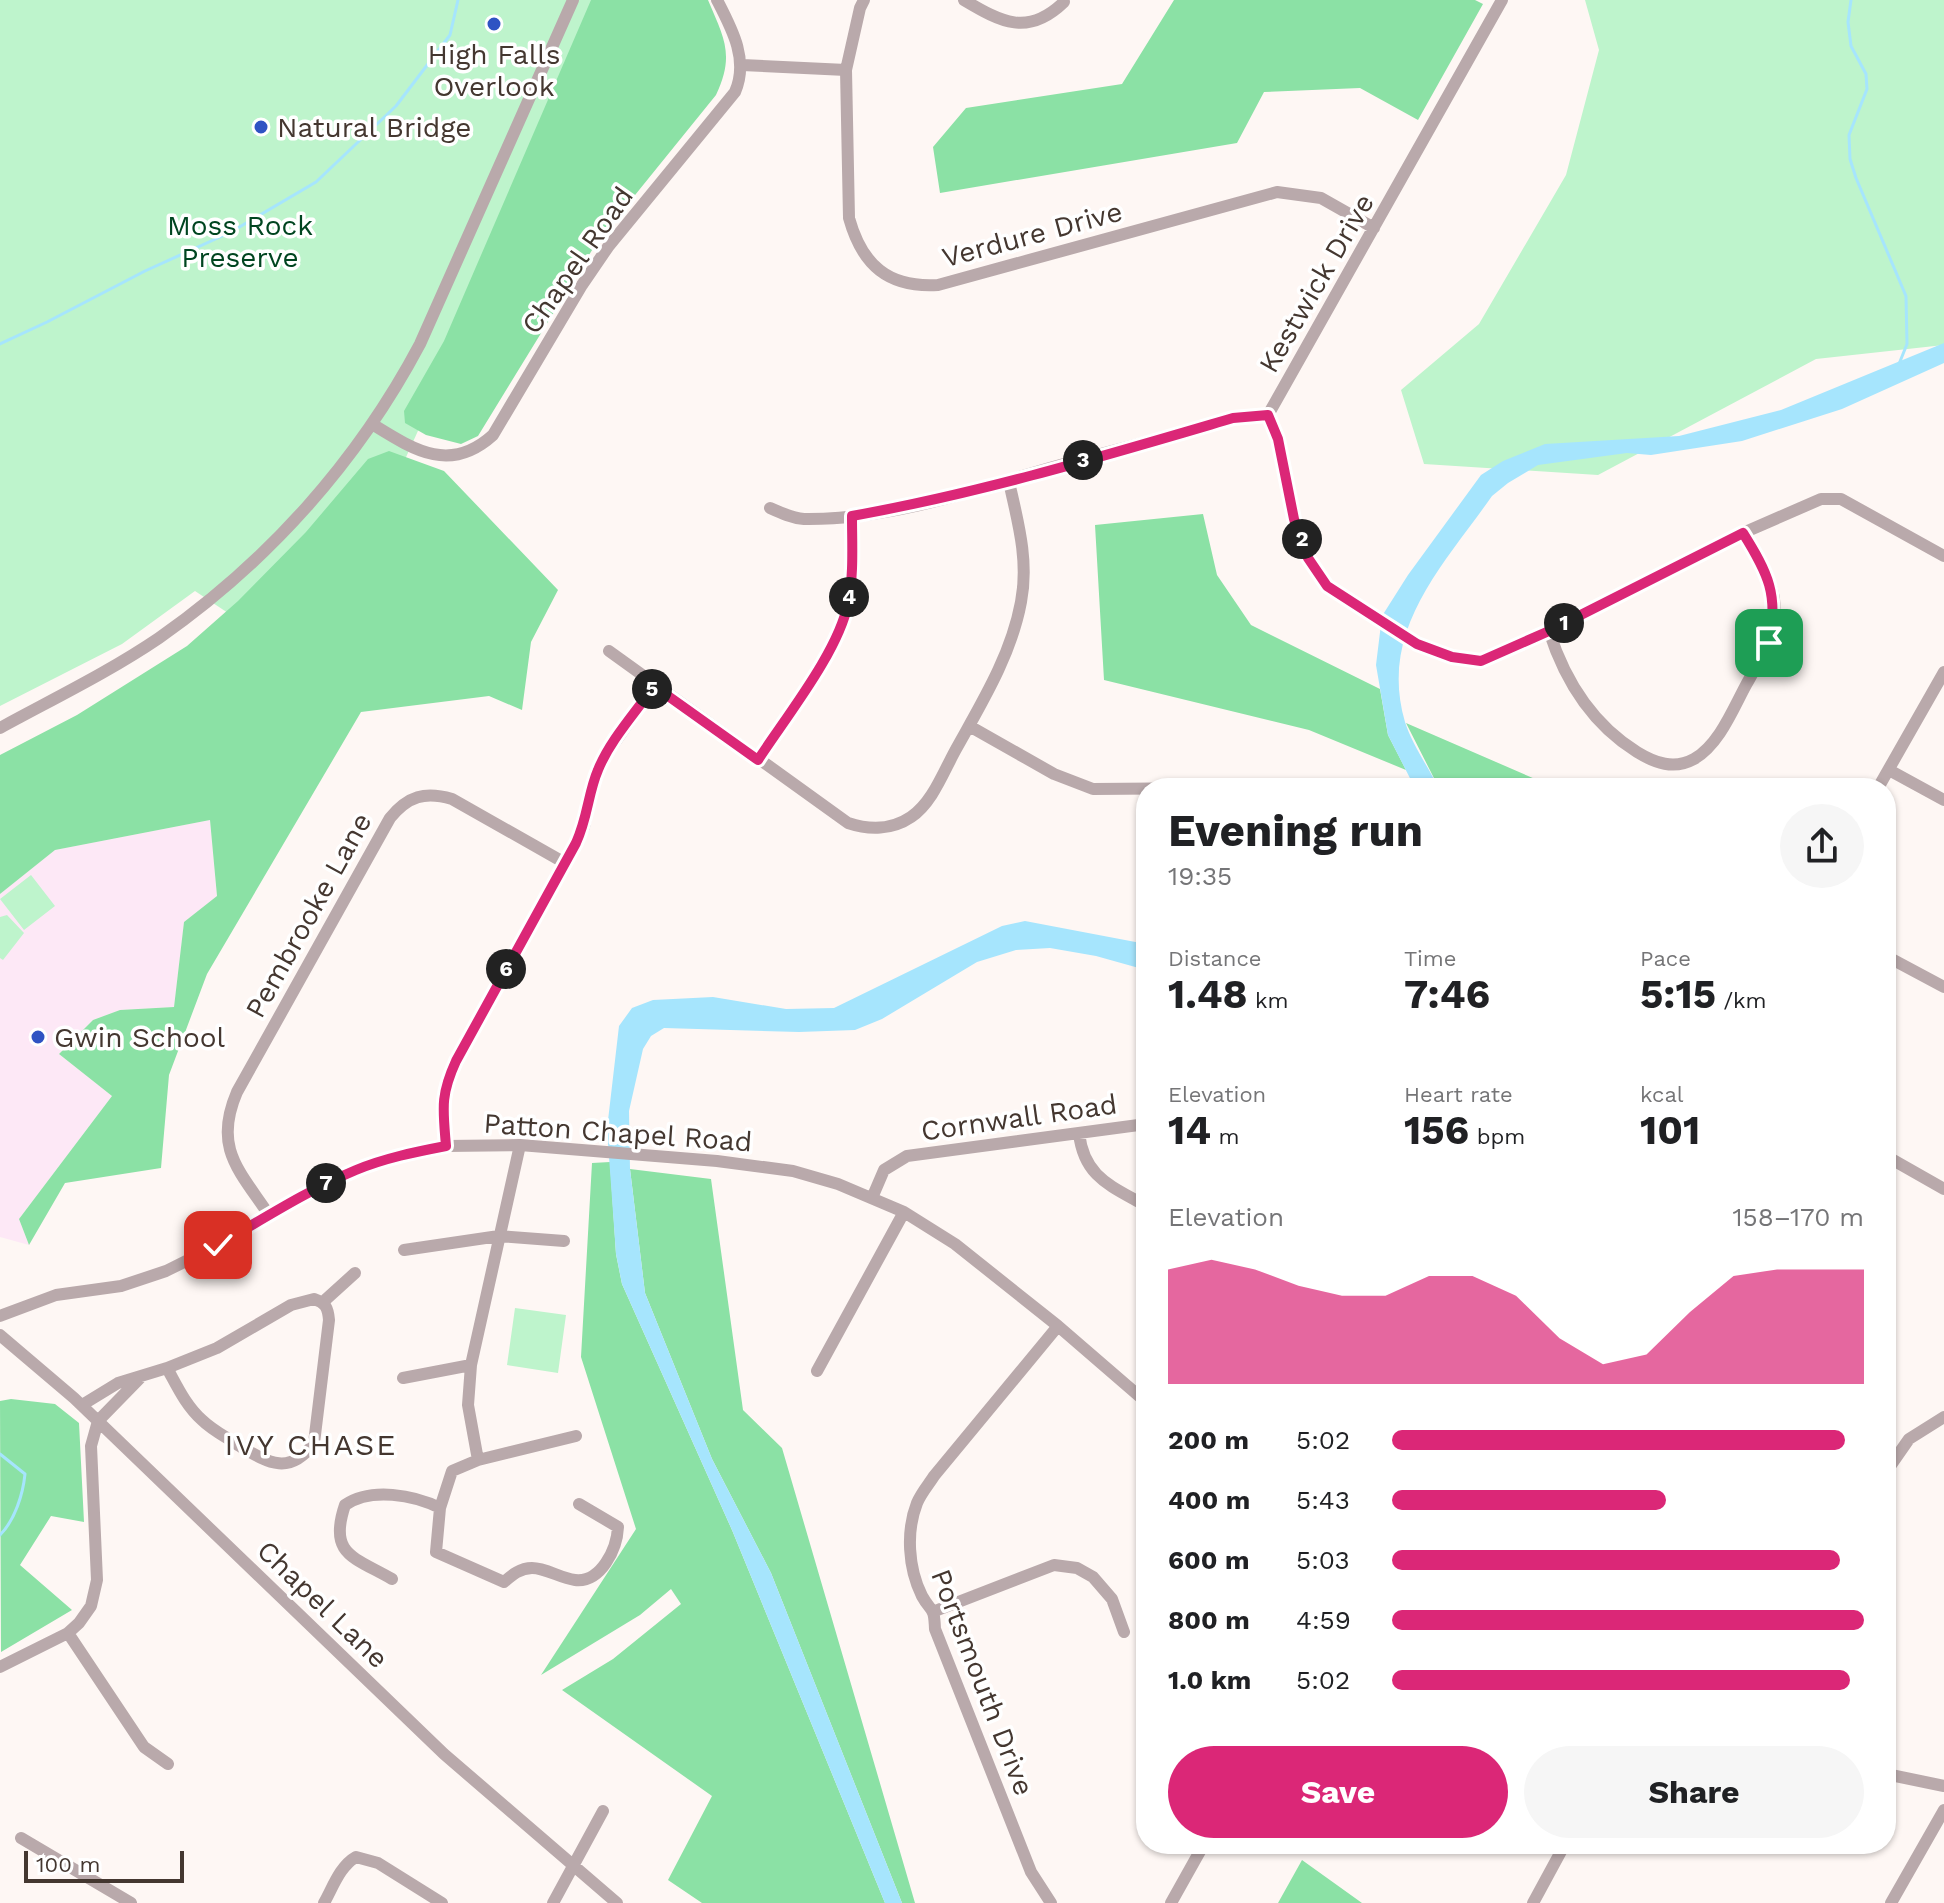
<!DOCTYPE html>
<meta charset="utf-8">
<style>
body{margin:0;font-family:"Work Sans",sans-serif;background:#f6f6f6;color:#202124;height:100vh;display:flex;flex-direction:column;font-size:30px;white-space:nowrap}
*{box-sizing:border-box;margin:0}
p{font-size:26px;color:#757577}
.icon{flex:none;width:44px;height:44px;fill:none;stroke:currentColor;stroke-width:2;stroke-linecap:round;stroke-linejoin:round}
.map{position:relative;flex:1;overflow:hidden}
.side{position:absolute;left:1136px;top:778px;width:760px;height:1076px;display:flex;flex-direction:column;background:#fff;border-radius:32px;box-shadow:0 2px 6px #0004}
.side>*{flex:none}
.scale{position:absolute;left:24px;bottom:20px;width:160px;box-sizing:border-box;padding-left:8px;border:4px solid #443730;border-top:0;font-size:22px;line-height:28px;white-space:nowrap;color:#443730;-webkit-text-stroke:6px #fff;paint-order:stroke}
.pin{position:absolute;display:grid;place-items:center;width:68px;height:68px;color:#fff;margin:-34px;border-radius:16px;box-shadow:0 4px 12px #0006}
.km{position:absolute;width:40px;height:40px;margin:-20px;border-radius:50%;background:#222;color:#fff;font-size:22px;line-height:40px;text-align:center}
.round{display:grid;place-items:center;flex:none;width:84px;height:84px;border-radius:42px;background:#f6f6f6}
.overview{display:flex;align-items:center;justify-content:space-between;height:136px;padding:0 32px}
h1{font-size:44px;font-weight:700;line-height:60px}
.metrics{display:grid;grid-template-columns:repeat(3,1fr);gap:12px;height:136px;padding:8px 32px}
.metrics div{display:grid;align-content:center}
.metrics b{font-size:40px;font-weight:700}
.metrics small{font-size:22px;font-weight:400}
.metrics p{font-size:22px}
.chart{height:224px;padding:16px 32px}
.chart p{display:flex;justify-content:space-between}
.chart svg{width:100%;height:144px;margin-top:8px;fill:#db2777;opacity:.7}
.primary-button{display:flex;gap:16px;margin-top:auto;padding:16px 32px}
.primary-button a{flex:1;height:92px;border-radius:48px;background:#db2777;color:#fff;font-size:32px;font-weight:700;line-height:92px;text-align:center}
.primary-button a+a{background:#f6f6f6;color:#202124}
ul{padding:0 32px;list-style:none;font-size:26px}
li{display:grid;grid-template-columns:128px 96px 1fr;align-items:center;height:60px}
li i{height:20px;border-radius:10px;background:#db2777}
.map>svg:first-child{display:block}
.education{fill:#fde8f6}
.green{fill:#bef4cc}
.forest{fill:#8be1a5}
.water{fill:#a6e5fd}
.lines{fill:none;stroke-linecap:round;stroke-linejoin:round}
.stream{stroke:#a6e5fd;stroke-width:3}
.minor{stroke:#b9a9ab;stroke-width:12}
.route-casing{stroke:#fff;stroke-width:16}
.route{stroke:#db2777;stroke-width:10}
.poi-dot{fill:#2f53c3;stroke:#fff;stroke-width:3}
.labels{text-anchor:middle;stroke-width:7;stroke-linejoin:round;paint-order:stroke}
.poi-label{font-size:28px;fill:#443730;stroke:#fff;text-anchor:start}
.park-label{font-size:28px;fill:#004520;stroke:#fff}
.street-label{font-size:28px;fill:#443730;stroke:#fff}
.neighbourhood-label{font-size:30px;letter-spacing:2px;fill:#443730;stroke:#fff}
</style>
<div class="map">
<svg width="1944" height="1903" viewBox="0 0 1944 1903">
<rect width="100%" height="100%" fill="#fef7f4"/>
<path class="education" d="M 210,820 L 217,897 L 184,922 L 174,1007 L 120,1010 L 93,1020 L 59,1054 L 112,1096 L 19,1219 L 29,1245 L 0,1237 L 0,894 L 55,850 Z"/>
<path class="green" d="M 0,0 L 614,0 L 402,466 L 231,615 L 195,591 L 122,644 L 0,706 Z
M 1585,0 L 1944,0 L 1944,345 L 1816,359 L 1598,475 L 1424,464 L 1401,390 L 1479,324 L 1566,175 L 1599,50 Z
M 31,875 L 55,906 L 24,930 L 0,899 Z
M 7,915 L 24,933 L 3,960 L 0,958 L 0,917 Z
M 515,1308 L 566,1315 L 558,1373 L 507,1365 Z"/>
<path class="forest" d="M 591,0 L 708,0 C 724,38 735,55 716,95 L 597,242 L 478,436 L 461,444 L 426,435 L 405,423 L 404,411 L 444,341 Z
M 1174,0 L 1475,0 L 1483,4 L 1418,120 L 1360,88 L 1264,92 L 1237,143 L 940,193 L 933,147 L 966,108 L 1122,84 Z
M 389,451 L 444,471 L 558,590 L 531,642 L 522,710 L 489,696 L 361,712 L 207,974 L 169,1075 L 161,1168 L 65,1183 L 29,1245 L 19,1219 L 112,1096 L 59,1054 L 93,1020 L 120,1010 L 174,1007 L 184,922 L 217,896 L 210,820 L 55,850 L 0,894 L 0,755 L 77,715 L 187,646 L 238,601 L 306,532 L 368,459 Z
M 1203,514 L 1217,575 L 1251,625 L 1380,689 L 1388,735 L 1406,770 L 1309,730 L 1104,680 L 1095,525 Z
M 1406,723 L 1556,788 L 1439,788 Z
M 610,1162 L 616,1254 L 622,1284 L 732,1530 L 885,1903 L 702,1903 L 668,1880 L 712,1796 L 562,1690 L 613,1659 L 681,1604 L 671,1589 L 640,1615 L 541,1675 L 636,1529 L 581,1357 L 592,1163 Z
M 630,1169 L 711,1179 L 743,1410 L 782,1448 L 915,1903 L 902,1903 L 771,1573 L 712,1459 L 645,1293 Z
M 11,1399 L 55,1404 L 79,1423 L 84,1522 L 51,1516 L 20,1565 L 72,1610 L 1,1652 L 0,1401 Z
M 1302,1860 L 1362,1903 L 1278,1903 Z"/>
<path class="water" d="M 1944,343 L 1944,363 L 1842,409 L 1742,441 L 1651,455 L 1627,453 L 1538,465 L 1508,483 L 1492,496 C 1443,566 1378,630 1405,722 C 1412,744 1428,767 1439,788 L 1415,788 L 1388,735 L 1376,665 L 1382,616 L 1408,575 L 1481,475 L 1503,461 L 1545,444 L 1679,436 L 1781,410 Z
M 1025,921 L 1146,944 L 1146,970 L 1096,956 L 1050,948 L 1016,950 L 977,962 L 882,1019 L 855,1030 L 799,1032 L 664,1028 L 651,1036 L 643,1049 L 629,1111 L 630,1169 L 645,1293 L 712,1459 L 771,1573 L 902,1903 L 885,1903 L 732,1530 L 622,1284 L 616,1254 L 607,1129 L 619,1026 L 632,1008 L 653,1000 L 713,997 L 786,1009 L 834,1008 L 1002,926 Z"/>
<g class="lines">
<path class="stream" d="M 1851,0 L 1848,22 L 1851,46 L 1866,74 L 1867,89 L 1849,135 L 1850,159 L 1856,178 L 1906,296 L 1907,344 L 1899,364
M 0,344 L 47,322 L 145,271 L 231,232 L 316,182 L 396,106 L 450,35 L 458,0
M 0,1454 L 25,1474 C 23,1494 15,1520 0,1535"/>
<path class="minor" d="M 864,0 L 860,8 L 846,70 L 849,218 C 862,265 888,288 938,285 L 1277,192 L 1321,198 L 1374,228
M 964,0 C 1001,22 1028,37 1064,2
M 1502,0 L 1268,415 L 1278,439 L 1294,519 L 1308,558 L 1327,586 L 1417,644 L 1452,657 L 1481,661 L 1549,631 L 1743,533 L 1821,499 L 1841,499 L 1944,556
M 742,65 L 846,70
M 372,424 C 414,450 450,474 493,435 L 582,285 L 608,247 L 735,92 C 749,60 732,29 717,0
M 770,508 C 781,513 792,518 804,519 C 878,520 957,497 1026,475 C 1094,454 1164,439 1233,418 L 1268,415
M 1549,631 C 1565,681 1592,724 1637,752 C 1655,763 1674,770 1694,759 C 1719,745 1733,709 1746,685 C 1761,658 1778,631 1774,599 C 1770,575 1755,553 1743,533
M 609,651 L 848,823 C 869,830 892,830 911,817 C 932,803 943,773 955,751 C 981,704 1011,656 1021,602 C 1029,561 1018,522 1009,482
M 971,727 L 1054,774 L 1093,789 L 1217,788
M 0,728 C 53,699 109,672 159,638 C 268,562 358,461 420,344 L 573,0
M 758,760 C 786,718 839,651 848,603 C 854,575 852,545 852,516
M 1889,770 L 1944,800
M 1878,788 L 1944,672
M 1886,956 L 1944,987
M 1079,1133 C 1084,1178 1112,1186 1146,1206
M 520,1145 L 471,1365 L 468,1405 L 478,1460 L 452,1471 L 440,1508 L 436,1552 L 504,1582 C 512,1575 520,1568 532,1568 C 546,1568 560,1578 575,1580 C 601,1583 617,1549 618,1527 L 579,1504
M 446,1146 C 443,1109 440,1096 456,1061 L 576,843 L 584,827 L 593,784 L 602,761 L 654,686
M 1886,1156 L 1944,1189
M 872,1198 L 884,1170 L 907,1156 L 1146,1124
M 269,1215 C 239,1170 213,1148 237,1092 L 390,818 C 408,796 425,791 452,799 L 565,863
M 404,1250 L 499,1236 L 564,1241
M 314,1299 C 326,1303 328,1308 329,1320 L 314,1443 C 289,1477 267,1462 238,1445 C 226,1437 212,1430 202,1420 C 186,1406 177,1386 167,1368 L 217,1348 L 291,1305 Z
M 323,1302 L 355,1273
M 0,1316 L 56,1295 L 121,1286 L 166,1271 L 218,1245 L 324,1184 L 379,1161 L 446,1146 L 520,1145 L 717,1161 L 793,1171 L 838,1184 L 904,1212 L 955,1244 L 1058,1326 L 1146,1402
M 0,1335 L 74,1398 L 444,1754 L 617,1903
M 817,1371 L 904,1212
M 403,1378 L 471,1365
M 82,1405 L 118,1383 L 167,1368
M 478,1460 L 576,1436
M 1886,1472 L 1909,1439 L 1944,1417
M 392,1579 C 354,1557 328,1555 345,1505 C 371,1487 414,1495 440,1508
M 935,1611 L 1054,1565 L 1077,1568 L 1093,1577 L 1112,1599 L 1124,1632
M 68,1633 L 144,1747 L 168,1764
M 0,1667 L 68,1633 L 79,1623 L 91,1606 L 97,1580 L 91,1446 L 98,1421 L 140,1378
M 1886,1774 L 1944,1786
M 21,1838 L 131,1903
M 324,1903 C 333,1887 340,1866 356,1857 L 378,1863 L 442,1903
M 553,1903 L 603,1811
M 1051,1903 L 1031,1872 L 935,1629 C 934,1605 932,1614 922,1596 C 908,1568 906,1531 917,1503 C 921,1493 929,1484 934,1476 L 1058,1326
M 1171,1903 L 1204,1844
M 1533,1903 L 1565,1844
M 1891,1903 L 1944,1810"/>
</g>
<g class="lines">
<g class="route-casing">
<path id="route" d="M 218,1245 C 263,1219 308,1190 356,1170 C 385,1158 415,1152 446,1146 C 443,1109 440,1096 456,1061 L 576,843 C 588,817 588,793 598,770 C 610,740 636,712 654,686 L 758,760 C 786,717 839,651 848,603 C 854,575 852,545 852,516 C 981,493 1107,455 1233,418 L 1268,415 L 1278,439 L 1294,519 L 1308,558 L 1327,586 L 1417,644 L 1452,657 L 1481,661 L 1549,631 L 1743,533 C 1768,573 1779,595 1769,643"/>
</g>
<use href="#route" class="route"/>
</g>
<g class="poi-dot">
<circle cx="494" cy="24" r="8"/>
<circle cx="261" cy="127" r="8"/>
<circle cx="38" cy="1037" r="8"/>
</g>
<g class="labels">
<g class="poi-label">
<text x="494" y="64" text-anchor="middle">High Falls<tspan x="494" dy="32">Overlook</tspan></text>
<text x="277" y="137">Natural Bridge</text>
<text x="54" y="1047">Gwin School</text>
</g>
<g class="park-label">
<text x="240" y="235">Moss Rock<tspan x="240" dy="32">Preserve</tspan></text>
</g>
<g class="street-label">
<text transform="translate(1032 234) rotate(-15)" y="10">Verdure Drive</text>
<text transform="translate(577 260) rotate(-55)" y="10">Chapel Road</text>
<text transform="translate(1316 283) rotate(-60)" y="10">Kestwick Drive</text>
<text transform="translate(308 915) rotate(-61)" y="10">Pembrooke Lane</text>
<text transform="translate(1019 1117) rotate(-8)" y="10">Cornwall Road</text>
<text transform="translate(618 1132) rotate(4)" y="10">Patton Chapel Road</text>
<text transform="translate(323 1604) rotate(44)" y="10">Chapel Lane</text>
<text transform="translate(983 1682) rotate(69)" y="10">Portsmouth Drive</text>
</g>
<g class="neighbourhood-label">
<text x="311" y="1455">IVY CHASE</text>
</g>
</g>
</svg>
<div class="scale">100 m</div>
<div class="pin" style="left:1769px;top:643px;background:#1e9e55"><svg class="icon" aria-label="arrive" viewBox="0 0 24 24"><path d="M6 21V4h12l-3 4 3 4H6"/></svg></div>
<div class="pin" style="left:218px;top:1245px;background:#d93025"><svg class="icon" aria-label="check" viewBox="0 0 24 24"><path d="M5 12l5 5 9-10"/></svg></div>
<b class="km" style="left:1564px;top:623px">1</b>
<b class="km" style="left:1302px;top:539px">2</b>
<b class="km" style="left:1083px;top:460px">3</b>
<b class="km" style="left:849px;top:597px">4</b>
<b class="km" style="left:652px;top:689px">5</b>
<b class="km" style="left:506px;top:969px">6</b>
<b class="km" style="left:326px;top:1183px">7</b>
<section class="side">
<div class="overview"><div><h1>Evening run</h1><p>19:35</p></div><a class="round"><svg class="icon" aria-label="share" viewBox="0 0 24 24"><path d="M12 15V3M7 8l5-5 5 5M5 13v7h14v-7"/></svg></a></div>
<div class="metrics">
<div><p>Distance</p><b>1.48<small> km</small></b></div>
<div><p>Time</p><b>7:46</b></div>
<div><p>Pace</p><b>5:15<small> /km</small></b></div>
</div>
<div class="metrics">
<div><p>Elevation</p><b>14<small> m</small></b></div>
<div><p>Heart rate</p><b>156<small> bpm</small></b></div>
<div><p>kcal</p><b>101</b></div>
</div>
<div class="chart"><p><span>Elevation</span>158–170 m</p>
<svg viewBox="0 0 160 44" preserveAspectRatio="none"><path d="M0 44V9L10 6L20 9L30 14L40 17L50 17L60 11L70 11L80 17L90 30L100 38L110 35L120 22L130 11L140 9L150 9L160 9V44z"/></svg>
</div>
<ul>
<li><b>200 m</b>5:02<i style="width:96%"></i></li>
<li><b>400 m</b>5:43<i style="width:58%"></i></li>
<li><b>600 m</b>5:03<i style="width:95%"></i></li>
<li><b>800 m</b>4:59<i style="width:100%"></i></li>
<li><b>1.0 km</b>5:02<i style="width:97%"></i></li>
</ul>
<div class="primary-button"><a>Save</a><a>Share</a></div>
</section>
</div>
